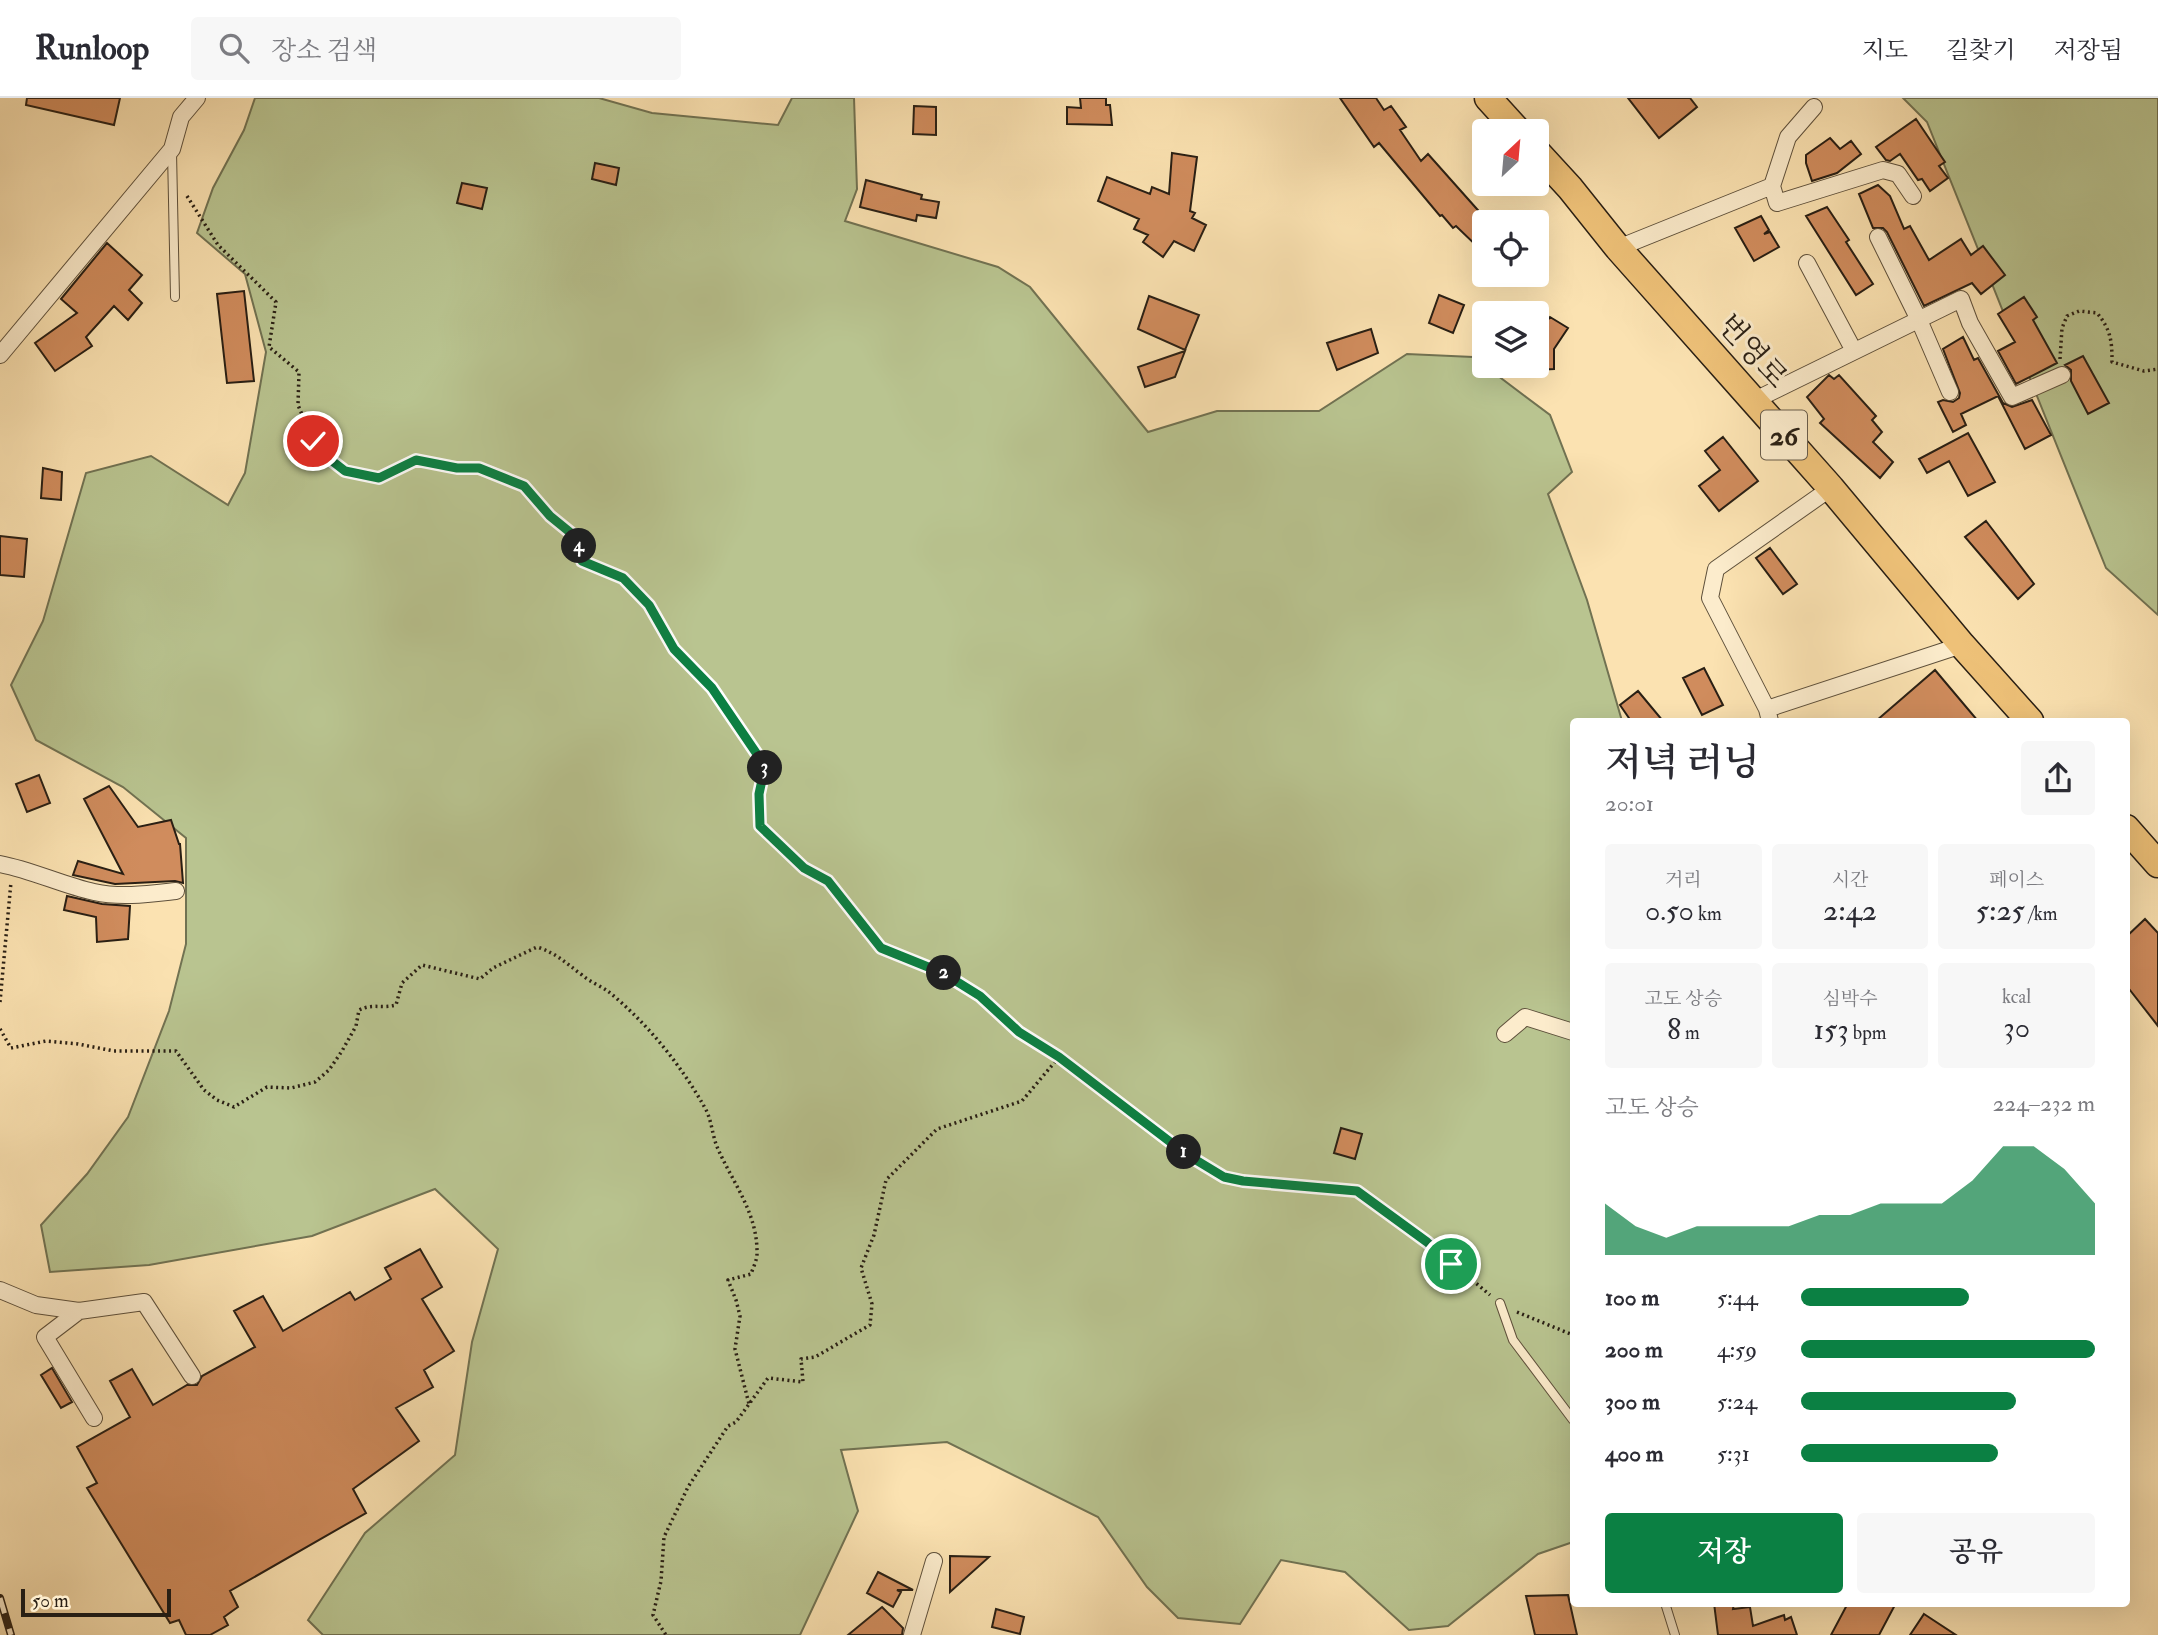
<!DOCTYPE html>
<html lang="ko">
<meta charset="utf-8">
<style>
body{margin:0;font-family:"IM FELL Double Pica","Noto Serif KR",serif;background:#f7f7f7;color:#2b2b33;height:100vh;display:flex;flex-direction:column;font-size:26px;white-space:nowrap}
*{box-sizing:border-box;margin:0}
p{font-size:23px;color:#7c7c81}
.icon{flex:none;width:38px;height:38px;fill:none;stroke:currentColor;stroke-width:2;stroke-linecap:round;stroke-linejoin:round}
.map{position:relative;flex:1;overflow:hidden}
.panel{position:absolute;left:1570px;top:620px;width:560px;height:889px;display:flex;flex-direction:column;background:#fff;border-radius:7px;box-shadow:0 7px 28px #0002}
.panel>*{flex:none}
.needle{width:46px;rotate:26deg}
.tools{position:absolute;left:1472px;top:21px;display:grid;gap:14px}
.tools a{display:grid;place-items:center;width:77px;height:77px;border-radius:7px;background:#fff;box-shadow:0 7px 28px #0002;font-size:35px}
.scale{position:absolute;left:21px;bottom:18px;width:150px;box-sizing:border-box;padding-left:7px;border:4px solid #291f14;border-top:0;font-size:19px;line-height:24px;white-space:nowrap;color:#291f14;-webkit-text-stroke:5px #fceccc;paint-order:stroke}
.pin{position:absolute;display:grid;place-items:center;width:60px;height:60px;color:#fff;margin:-30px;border:4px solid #fff;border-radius:50%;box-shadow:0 2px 7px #0007}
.km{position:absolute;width:35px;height:35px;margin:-18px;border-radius:50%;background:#222;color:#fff;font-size:19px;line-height:35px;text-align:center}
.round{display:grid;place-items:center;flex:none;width:74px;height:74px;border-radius:7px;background:#f7f7f7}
.head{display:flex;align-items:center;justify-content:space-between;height:119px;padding:0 35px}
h1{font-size:38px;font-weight:600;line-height:52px}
.stats{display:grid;grid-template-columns:repeat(3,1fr);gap:10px;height:119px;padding:7px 35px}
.stats div{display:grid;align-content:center;border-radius:7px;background:#f7f7f7;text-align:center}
.stats b{font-size:30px;font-weight:600}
.stats small{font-size:19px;font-weight:400}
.stats p{font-size:19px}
.chart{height:196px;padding:14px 35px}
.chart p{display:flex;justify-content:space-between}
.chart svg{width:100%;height:126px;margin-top:7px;fill:#0b8043;opacity:.7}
.button{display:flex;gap:14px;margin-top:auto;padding:14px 35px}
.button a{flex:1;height:80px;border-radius:7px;background:#0b8043;color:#fff;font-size:28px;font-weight:600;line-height:80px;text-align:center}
.button a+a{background:#f7f7f7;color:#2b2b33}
ul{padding:0 35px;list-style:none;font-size:23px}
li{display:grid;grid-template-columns:112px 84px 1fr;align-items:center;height:52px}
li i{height:18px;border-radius:9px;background:#0b8043}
header{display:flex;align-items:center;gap:42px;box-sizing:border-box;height:98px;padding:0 35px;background:#fff;border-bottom:2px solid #e1e1e2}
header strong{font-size:33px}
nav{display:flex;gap:38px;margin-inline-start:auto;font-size:24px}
.search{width:490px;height:63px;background:#f7f7f7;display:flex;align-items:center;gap:18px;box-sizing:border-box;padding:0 24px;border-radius:7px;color:#7c7c81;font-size:26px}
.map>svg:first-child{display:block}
.green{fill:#b9c490;stroke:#717252;stroke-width:2}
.building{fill:#d08c5d;stroke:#291f14;stroke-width:2}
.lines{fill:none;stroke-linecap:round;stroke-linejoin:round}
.lane-casing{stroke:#5e503b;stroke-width:10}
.street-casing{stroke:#5e503b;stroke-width:18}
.primary-casing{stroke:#291f14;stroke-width:29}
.path{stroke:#291f14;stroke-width:3.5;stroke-dasharray:2 3.5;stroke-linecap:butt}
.lane{stroke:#fceccc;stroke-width:8}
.street{stroke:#fceccc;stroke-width:16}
.primary{stroke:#eec178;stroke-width:26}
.rail-casing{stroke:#291f14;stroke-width:8}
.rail{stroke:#fceccc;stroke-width:5;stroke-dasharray:16;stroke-linecap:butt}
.route-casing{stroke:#fff;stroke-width:14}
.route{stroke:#0b8043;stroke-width:9}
.labels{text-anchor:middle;stroke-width:6;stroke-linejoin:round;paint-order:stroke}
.shield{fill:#fceccc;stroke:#685c4b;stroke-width:2}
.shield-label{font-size:28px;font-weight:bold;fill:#291f14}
.street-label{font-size:30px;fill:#291f14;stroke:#fceccc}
</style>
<header>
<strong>Runloop</strong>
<div class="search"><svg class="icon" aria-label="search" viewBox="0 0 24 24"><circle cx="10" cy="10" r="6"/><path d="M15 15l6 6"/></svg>장소 검색</div>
<nav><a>지도</a><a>길찾기</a><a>저장됨</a></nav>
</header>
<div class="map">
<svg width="2158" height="1537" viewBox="0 0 2158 1537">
<rect width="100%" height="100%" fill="#fbe2b1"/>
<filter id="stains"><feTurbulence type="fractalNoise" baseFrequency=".00286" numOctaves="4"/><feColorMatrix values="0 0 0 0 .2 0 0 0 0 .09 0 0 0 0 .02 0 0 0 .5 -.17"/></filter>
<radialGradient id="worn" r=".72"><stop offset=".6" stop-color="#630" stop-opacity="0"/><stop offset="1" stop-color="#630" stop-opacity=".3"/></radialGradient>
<path class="green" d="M 255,0 L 599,0 L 652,15 L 778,27 L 792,0 L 854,0 L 857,91 L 845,123 L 998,169 L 1030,189 L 1148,334 L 1217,313 L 1319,313 L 1407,256 L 1473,259 L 1550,317 L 1572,374 L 1548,396 L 1587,502 L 1622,623 L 1573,623 L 1573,1444 L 1538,1456 L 1448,1528 L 1409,1532 L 1345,1474 L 1281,1462 L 1240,1526 L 1178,1520 L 1147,1489 L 1098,1419 L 947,1344 L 841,1352 L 858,1413 L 800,1537 L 323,1537 L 308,1522 L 365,1435 L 455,1357 L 472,1244 L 498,1151 L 435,1091 L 312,1138 L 149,1167 L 50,1174 L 41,1127 L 87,1076 L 128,1019 L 169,913 L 186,846 L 186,740 L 123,689 L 36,642 L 11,587 L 43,523 L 86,375 L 151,358 L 228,407 L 245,375 L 266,254 L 245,176 L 197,135 L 213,90 L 244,32 Z
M 1903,0 L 2158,0 L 2158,517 L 2106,470 L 1927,24 Z"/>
<path class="building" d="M 27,0 L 120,0 L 114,27 L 26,7 Z
M 1080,0 L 1106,0 L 1106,7 L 1110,7 L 1112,27 L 1067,26 L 1067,9 L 1081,10 Z
M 1340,0 L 1376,0 L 1384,12 L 1391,8 L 1406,29 L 1400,32 L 1421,63 L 1428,56 L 1484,119 L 1484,155 L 1456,128 L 1453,130 L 1442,117 L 1440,118 L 1379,45 L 1374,49 Z
M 1628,0 L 1690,0 L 1697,9 L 1659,40 Z
M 914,8 L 936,9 L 936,37 L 913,36 Z
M 1916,21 L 1945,64 L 1939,68 L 1948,80 L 1930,93 L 1922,81 L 1918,82 L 1900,56 L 1890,63 L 1886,62 L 1876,49 Z
M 1830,40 L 1840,51 L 1851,43 L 1861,56 L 1837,75 L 1812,83 L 1806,65 L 1806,57 Z
M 1172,55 L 1197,59 L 1190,113 L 1195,115 L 1192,120 L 1206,127 L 1194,153 L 1174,143 L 1163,159 L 1143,144 L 1148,137 L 1134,131 L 1139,121 L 1098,103 L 1107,79 L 1150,96 L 1152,89 L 1169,96 Z
M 595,65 L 619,70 L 616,87 L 592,81 Z
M 866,82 L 922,97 L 921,101 L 939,104 L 936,120 L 917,117 L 916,123 L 860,109 Z
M 462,85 L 487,90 L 482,111 L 457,105 Z
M 1878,87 L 1890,98 L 1904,131 L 1910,128 L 1929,162 L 1961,141 L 1971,157 L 1983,148 L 2005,177 L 1981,196 L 1972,185 L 1924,208 L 1887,134 L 1883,130 L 1873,130 L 1859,96 Z
M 1827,109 L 1849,142 L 1846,144 L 1873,186 L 1856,197 L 1806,118 Z
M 1761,118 L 1769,132 L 1764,136 L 1770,134 L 1779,149 L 1754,163 L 1735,130 Z
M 107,145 L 142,177 L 129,192 L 142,205 L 128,222 L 114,208 L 86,239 L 92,248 L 55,273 L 35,245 L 77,215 L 61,201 Z
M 244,193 L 254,283 L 227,285 L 217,196 Z
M 1439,197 L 1464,207 L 1453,235 L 1429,225 Z
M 1149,198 L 1199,217 L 1185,252 L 1138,231 Z
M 2024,199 L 2037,219 L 2033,222 L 2057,265 L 2016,286 L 1998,253 L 2015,244 L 1998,216 Z
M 1550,219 L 1568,230 L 1554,251 L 1554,271 L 1536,272 L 1536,239 Z
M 1371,231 L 1378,255 L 1337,272 L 1327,245 Z
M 1963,239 L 1974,262 L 1978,260 L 2003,305 L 2012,309 L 2032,302 L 2051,337 L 2025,351 L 1998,298 L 1961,316 L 1966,327 L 1953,334 L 1938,304 L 1943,302 L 1953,304 L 1959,300 L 1960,295 L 1943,251 Z
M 1185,253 L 1175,279 L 1145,289 L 1138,269 Z
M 2083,258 L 2109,305 L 2088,316 L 2071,283 L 2071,272 L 2065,267 Z
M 1829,277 L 1834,281 L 1839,277 L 1876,318 L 1872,322 L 1882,334 L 1873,344 L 1893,364 L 1880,380 L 1820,325 L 1824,321 L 1807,299 Z
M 1968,335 L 1995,384 L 1968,398 L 1949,363 L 1927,375 L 1919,361 Z
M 1723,339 L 1758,383 L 1719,413 L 1699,388 L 1720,372 L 1705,353 Z
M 43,370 L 62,374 L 61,402 L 41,400 Z
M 1986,423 L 2034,486 L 2018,501 L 1965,439 Z
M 0,438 L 27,441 L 24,479 L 0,477 Z
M 1770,450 L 1797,486 L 1783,496 L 1756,460 Z
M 1704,570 L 1723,607 L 1702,617 L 1683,580 Z
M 1935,572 L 1978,623 L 1876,623 Z
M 1638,593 L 1663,623 L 1631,623 L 1620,607 Z
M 39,677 L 50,705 L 27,714 L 16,686 Z
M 109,688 L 138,729 L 171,722 L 179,746 L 180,746 L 183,785 L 175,783 L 115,786 L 73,777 L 78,763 L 123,776 L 84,701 Z
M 67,798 L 102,806 L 130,808 L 128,841 L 97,844 L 96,819 L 64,812 Z
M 2145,821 L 2158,835 L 2158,928 L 2126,887 L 2126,839 Z
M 1341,1030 L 1362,1036 L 1355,1061 L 1334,1055 Z
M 420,1151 L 442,1189 L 422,1201 L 454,1253 L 424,1272 L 433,1289 L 396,1310 L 419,1343 L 353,1391 L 366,1415 L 230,1493 L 238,1509 L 224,1519 L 228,1527 L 210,1537 L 186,1537 L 179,1522 L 170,1525 L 87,1390 L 97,1385 L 77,1349 L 130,1319 L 110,1283 L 132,1271 L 153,1307 L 187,1287 L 197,1287 L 202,1278 L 255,1249 L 234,1213 L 263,1198 L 283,1233 L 350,1194 L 355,1202 L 391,1181 L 385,1170 Z
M 52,1270 L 72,1304 L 61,1310 L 41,1277 Z
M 950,1458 L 989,1459 L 950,1494 Z
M 878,1474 L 913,1492 L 897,1492 L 901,1494 L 893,1509 L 867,1495 Z
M 1568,1497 L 1577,1537 L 1535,1537 L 1526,1498 Z
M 1714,1505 L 1734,1505 L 1733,1511 L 1750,1509 L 1753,1528 L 1784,1517 L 1785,1522 L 1791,1519 L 1797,1537 L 1718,1537 Z
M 1848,1505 L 1896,1505 L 1879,1537 L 1831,1537 Z
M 882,1509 L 903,1530 L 902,1537 L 848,1537 Z
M 996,1511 L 1024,1519 L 1020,1536 L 992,1529 Z
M 1924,1516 L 1956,1537 L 1910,1537 Z"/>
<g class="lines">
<g class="lane-casing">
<path id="lane" d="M 172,54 L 175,199
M 1500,1205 L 1513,1242 L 1573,1322
M 1665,1505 L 1675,1537"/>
</g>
<g class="street-casing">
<path id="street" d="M 1772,88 L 1788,39 L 1814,9
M 1878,139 L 1919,222 L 1950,294
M 1618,150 L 1772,88 L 1777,105 L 1883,72 L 1898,76 L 1913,98
M 1807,165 L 1854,253
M 0,257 L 172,51 L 181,19 L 197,0
M 1753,303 L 1961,201 L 1970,225 L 2012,299 L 2062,277
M 1767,611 L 1962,547
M 1770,623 L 1767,611 L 1710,500 L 1716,471 L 1831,390
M 0,766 C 32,772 62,787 94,794 C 121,800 149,796 176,793
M 1505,936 L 1525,919 L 1573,934
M 0,1192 L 36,1207 L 79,1213 L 45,1239 L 94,1320
M 79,1213 L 144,1204 L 192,1278
M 912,1537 L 934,1463"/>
</g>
<g class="primary-casing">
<path id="primary" d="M 1488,0 L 1518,33
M 1536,53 L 1570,90 L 1618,150 L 1831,390 L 1962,547 L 2030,623
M 2126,730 L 2158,766"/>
</g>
<path class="path" d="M 187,98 L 218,147 L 276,204 L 269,249 L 299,274 L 298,307 L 313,343 L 327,359 L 344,373 L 379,380 L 416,362 L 457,370 L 479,370 L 524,388 L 550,418 L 577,440 L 582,463 L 623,480 L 649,507 L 674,550 L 712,590 L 765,668 L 759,696 L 760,728 L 804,770 L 828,783 L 881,851 L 943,875 L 980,898 L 1019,935 L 1059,959 L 1022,1003 L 937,1031 L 886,1082 L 874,1137 L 861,1170 L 872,1206 L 870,1227 L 815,1259 L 801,1261 L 803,1284 L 768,1280 L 736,1324 L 728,1328 L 688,1389 L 664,1439 L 661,1483 L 653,1517 L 666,1537
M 2060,261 L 2062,230 L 2067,218 L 2079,213 L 2097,215 C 2111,232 2112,243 2112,264 L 2144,273 L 2158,271
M 0,904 L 11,784
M 0,931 L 11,950 L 46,943 L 78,946 L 114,953 L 176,953 L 204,992 L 217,1002 L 234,1009 L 267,989 L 291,990 L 315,984 L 329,972 L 342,953 L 356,928 L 359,912 C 374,905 380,911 396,907 L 402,885 L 422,867 L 480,881 L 493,870 L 537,849 C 556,855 566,865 582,877 C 590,884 601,888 609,894 C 647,925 681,967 705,1010 C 712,1022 712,1038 718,1051 C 733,1085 758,1116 757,1156 C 757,1162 753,1170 751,1176 L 728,1182 L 736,1202 L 740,1218 L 735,1251 L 749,1306
M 1059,959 L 1187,1056 L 1224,1079 L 1243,1083 L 1358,1093 L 1427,1144 L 1490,1197
M 1517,1214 L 1573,1237"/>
<use href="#lane" class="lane"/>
<use href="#street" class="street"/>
<use href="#primary" class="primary"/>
<g class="rail-casing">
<path id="rail" d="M 0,1500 L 11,1537"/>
</g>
<use href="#rail" class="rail"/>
</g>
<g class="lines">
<g class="route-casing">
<path id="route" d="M 313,343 L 327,359 L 345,373 L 379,380 L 416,362 L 457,370 L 479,370 L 524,388 L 550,418 L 577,440 L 582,463 L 623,480 L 649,507 L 674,551 L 712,590 L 765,668 L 759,696 L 760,728 L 804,770 L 828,783 L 881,850 L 943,875 L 980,898 L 1019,934 L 1059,959 L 1186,1056 L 1224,1079 L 1243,1083 L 1357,1093 L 1427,1144 L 1451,1166"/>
</g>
<use href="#route" class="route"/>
</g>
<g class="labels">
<rect class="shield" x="1761" y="312.5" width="46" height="49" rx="5"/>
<g class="shield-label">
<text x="1784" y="347">26</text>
</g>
<g class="street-label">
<text transform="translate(1753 253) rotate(48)" y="10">번영로</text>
</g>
</g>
<rect width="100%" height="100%" filter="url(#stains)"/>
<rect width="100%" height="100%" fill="url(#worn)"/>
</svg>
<div class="tools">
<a><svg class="needle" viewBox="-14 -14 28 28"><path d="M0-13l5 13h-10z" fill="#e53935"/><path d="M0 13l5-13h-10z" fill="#7c7c81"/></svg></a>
<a><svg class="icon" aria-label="locate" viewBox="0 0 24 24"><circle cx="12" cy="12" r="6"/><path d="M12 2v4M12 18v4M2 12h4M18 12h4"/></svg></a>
<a><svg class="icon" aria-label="layers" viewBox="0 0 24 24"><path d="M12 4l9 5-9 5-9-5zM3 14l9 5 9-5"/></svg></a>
</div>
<div class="scale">50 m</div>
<div class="pin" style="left:1451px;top:1166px;background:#1e9e55"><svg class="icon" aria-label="arrive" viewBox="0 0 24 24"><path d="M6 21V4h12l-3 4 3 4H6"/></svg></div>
<div class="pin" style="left:313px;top:343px;background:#d93025"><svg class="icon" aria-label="check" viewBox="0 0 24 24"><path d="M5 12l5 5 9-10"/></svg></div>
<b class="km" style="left:1184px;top:1054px">1</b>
<b class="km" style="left:944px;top:875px">2</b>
<b class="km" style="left:765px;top:670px">3</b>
<b class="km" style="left:579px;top:448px">4</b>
<section class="panel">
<div class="head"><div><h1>저녁 러닝</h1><p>20:01</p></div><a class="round"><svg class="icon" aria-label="share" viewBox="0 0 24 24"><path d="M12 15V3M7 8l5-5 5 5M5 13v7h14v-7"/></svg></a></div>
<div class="stats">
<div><p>거리</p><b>0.50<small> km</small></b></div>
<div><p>시간</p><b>2:42</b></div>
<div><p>페이스</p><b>5:25<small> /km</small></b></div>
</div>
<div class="stats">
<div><p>고도 상승</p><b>8<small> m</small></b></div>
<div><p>심박수</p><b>153<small> bpm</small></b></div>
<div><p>kcal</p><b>30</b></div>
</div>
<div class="chart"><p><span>고도 상승</span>224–232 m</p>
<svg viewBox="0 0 160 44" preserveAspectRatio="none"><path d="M0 44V26L10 34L20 38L30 34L40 34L50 34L60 34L70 30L80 30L90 26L100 26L110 26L120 18L130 6L140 6L150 14L160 26V44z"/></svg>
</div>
<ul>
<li><b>100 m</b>5:44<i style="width:57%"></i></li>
<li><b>200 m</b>4:59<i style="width:100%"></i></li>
<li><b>300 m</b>5:24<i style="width:73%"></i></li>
<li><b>400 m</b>5:31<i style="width:67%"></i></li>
</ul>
<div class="button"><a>저장</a><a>공유</a></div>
</section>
</div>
